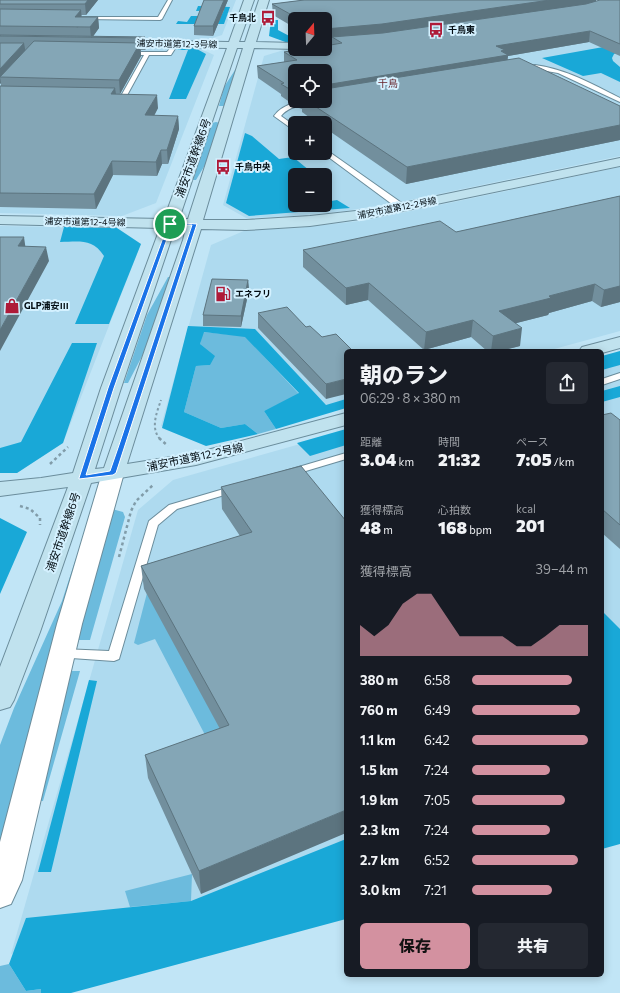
<!DOCTYPE html>
<html lang="ja">
<meta charset="utf-8">
<style>
body{margin:0;font-family:Commissioner,"Noto Sans JP",sans-serif;background:#242831;color:#f1f3f6;height:100vh;display:flex;flex-direction:column;font-size:15px;white-space:nowrap}
*{box-sizing:border-box;margin:0}
p{font-size:13px;color:#9ea1a6}
.icon{flex:none;width:22px;height:22px;fill:none;stroke:currentColor;stroke-width:2;stroke-linecap:round;stroke-linejoin:round}
.map{position:relative;flex:1;overflow:hidden}
.drawer{position:absolute;left:344px;top:349px;width:260px;height:628px;display:flex;flex-direction:column;background:#171b24;border-radius:6px;box-shadow:0 2px 10px #0003}
.drawer>*{flex:none}
.needle{width:26px;rotate:19deg}
.buttons{position:absolute;left:288px;top:12px;display:grid;gap:8px}
.buttons a{display:grid;place-items:center;width:44px;height:44px;border-radius:6px;background:#171b24;box-shadow:0 2px 10px #0003;font-size:20px}
.pin{position:absolute;display:grid;place-items:center;width:34px;height:34px;color:#fff;margin:-17px;border:2px solid #fff;border-radius:50%;box-shadow:0 1px 4px #0007}
.round{display:grid;place-items:center;flex:none;width:42px;height:42px;border-radius:6px;background:#242831}
.summary{display:flex;align-items:center;justify-content:space-between;height:68px;padding:0 16px}
h1{font-size:22px;font-weight:800;line-height:30px}
.stats{display:grid;grid-template-columns:repeat(3,1fr);gap:6px;height:68px;padding:4px 16px}
.stats div{display:grid;align-content:center}
.stats b{font-size:17px;font-weight:800}
.stats small{font-size:11px;font-weight:400}
.stats p{font-size:11px}
.chart{height:112px;padding:8px 16px}
.chart p{display:flex;justify-content:space-between}
.chart svg{width:100%;height:72px;margin-top:4px;fill:#d391a0;opacity:.7}
.cta{display:flex;gap:8px;margin-top:auto;padding:8px 16px}
.cta a{flex:1;height:46px;border-radius:6px;background:#d391a0;color:#111;font-size:16px;font-weight:800;line-height:46px;text-align:center}
.cta a+a{background:#242831;color:#f1f3f6}
ul{padding:0 16px;list-style:none;font-size:13px}
li{display:grid;grid-template-columns:64px 48px 1fr;align-items:center;height:30px}
li i{height:10px;border-radius:5px;background:#d391a0}
.map>svg:first-child{display:block}
.built{fill:#aedaef;fill-rule:evenodd}
.green{fill:#6cbbdd}
.forest{fill:#19a8d7}
.lines{fill:none;stroke-linecap:round;stroke-linejoin:round}
.lane-casing{stroke:#6b8d9c;stroke-width:2}
.street-casing{stroke:#6b8d9c;stroke-width:2}
.secondary-casing{stroke:#6b8d9c;stroke-width:2}
.path-far1{stroke:#819ca9;stroke-width:2;stroke-dasharray:2.5 2.5;stroke-linecap:butt}
.path{stroke:#819ca9;stroke-width:2.5;stroke-dasharray:3 3;stroke-linecap:butt}
.lane{fill:#fff;fill-rule:evenodd}
.street{fill:#fff;fill-rule:evenodd}
.secondary{fill:#c0e2ee;fill-rule:evenodd}
.wall{fill:#728f9d;fill-rule:evenodd}
.shaded-wall{fill:#5c747f}
.building{fill:#84a6b6;stroke:#5c747f}
.route{fill:#1a73e8;stroke:#fff;fill-rule:evenodd}
.labels{text-anchor:middle;stroke-width:4;stroke-linejoin:round;paint-order:stroke}
.far-poi-label{font-size:9px;font-weight:bold;fill:#030d13;stroke:#d4f1ff;text-anchor:start}
.far-street-label{font-size:9px;fill:#030d13;stroke:#d4f1ff}
.far-neighbourhood-label{font-size:10px;fill:#662128;stroke:#d4f1ff}
.street-label{font-size:11px;fill:#030d13;stroke:#d4f1ff}
</style>
<div class="map">
<svg width="620" height="993" viewBox="0 0 620 993">
<rect width="100%" height="100%" fill="#c1e5f6"/>
<path class="built" d="M 0,0 L 236,0 L 222,35 L 200,42 L 0,39 Z
M 620,7 L 620,156 L 400,202 L 345,211 L 292,216 L 246,218 L 223,205 L 264,56 L 287,49 L 325,49 ZM 295,71 L 325,71 L 325,101 L 295,101 ZM 295,123 L 325,123 L 325,153 L 295,153 ZM 295,175 L 325,175 L 325,205 L 295,205 Z
M 0,45 L 197,47 L 214,55 L 156,203 L 122,216 L 0,213 Z
M 620,167 L 620,331 L 547,351 L 346,351 L 346,406 L 206,445 L 161,426 L 211,245 L 246,230 L 298,228 L 368,220 Z
M 0,226 L 117,228 L 141,244 L 63,443 L 17,473 L 0,473 Z
M 620,353 L 620,799 L 602,804 L 602,358 Z
M 346,431 L 346,871 L 173,916 L 11,954 L 138,510 L 173,480 Z"/>
<path class="green" d="M 235,70 L 238,70 L 225,106 L 219,106 L 224,87 Z
M 216,122 L 220,123 L 211,155 L 196,180 L 193,180 L 212,123 Z
M 168,277 L 171,277 L 152,337 L 128,383 L 124,383 L 147,315 Z
M 203,332 L 245,336 L 299,394 L 264,411 L 276,429 L 258,434 L 245,424 L 221,428 L 184,412 L 196,366 L 210,365 L 200,344 Z
M 112,509 L 123,512 L 125,517 L 90,640 L 77,640 Z
M 76,558 L 80,558 L 0,871 L 0,745 L 14,708 L 62,601 Z
M 147,593 L 231,748 L 215,754 L 155,639 L 138,645 L 134,643 Z
M 70,671 L 80,671 L 43,801 L 39,801 Z
M 192,874 L 191,901 L 130,907 L 125,891 Z
M 9,964 L 26,991 L 41,989 L 41,993 L 0,993 L 0,966 Z"/>
<path class="forest" d="M 198,6 L 230,7 L 224,24 L 176,24 L 178,21 L 187,22 L 191,16 L 221,16 L 224,10 L 196,11 Z
M 271,20 L 278,20 L 278,30 L 295,39 L 295,43 L 288,43 L 269,36 Z
M 620,44 L 620,51 L 614,54 L 612,58 L 613,61 L 620,67 L 620,82 L 601,73 L 583,76 L 542,58 Z
M 177,48 L 195,48 L 206,54 L 186,99 L 169,99 L 188,50 L 175,50 Z
M 245,133 L 252,136 L 279,159 L 293,157 L 315,175 L 295,175 L 295,205 L 325,205 L 325,202 L 337,200 L 350,208 L 249,216 L 226,203 Z
M 64,227 L 117,228 L 141,244 L 109,324 L 75,324 L 104,256 C 92,238 79,242 60,242 Z
M 188,326 L 255,329 L 326,405 L 346,399 L 346,408 L 276,429 L 264,411 L 299,393 L 245,337 L 204,332 L 200,344 L 215,356 L 210,365 L 196,366 L 184,412 L 221,428 L 245,424 L 258,434 L 206,446 L 162,428 Z
M 72,343 L 97,343 L 63,443 L 17,473 L 0,473 L 0,448 L 21,442 Z
M 620,351 L 620,365 L 602,370 L 602,356 Z
M 620,386 L 620,397 L 602,402 L 602,391 Z
M 346,429 L 346,445 L 310,456 L 297,443 Z
M 0,518 L 27,532 L 0,594 Z
M 602,611 L 620,629 L 620,844 L 602,849 Z
M 89,680 L 97,681 L 51,872 L 38,872 Z
M 346,839 L 346,919 L 71,993 L 41,993 L 41,989 L 26,991 L 9,964 L 26,918 L 191,901 Z"/>
<g class="lines">
<g class="lane-casing">
<path id="lane" d="M 168,0 L 172,0 L 162,19 L 160,20 L 83,19 L 81,18 L 83,17 L 158,17 Z
M 175,42 L 178,44 L 171,55 L 149,55 L 125,99 L 111,98 L 110,97 L 113,95 L 121,96 L 144,55 L 126,55 L 124,54 L 124,52 L 167,52 Z
M 535,65 C 566,69 592,84 620,98 L 620,102 L 558,73 L 535,69 L 523,70 L 520,68 Z
M 325,99 L 327,101 L 326,102 C 311,105 291,103 281,116 L 295,126 L 295,131 L 274,116 C 286,100 307,101 325,101 Z
M 325,149 L 406,206 L 406,210 L 400,210 L 323,153 L 325,153 Z
M 620,373 L 620,379 L 602,385 L 602,379 Z
M 346,453 L 346,459 L 289,476 L 284,473 L 285,471 Z
M 234,486 L 239,489 L 238,491 L 177,509 L 158,525 L 119,659 L 114,661 L 57,657 L 55,654 L 57,651 L 62,649 L 109,651 L 149,521 L 169,505 Z"/>
</g>
<g class="street-casing">
<path id="street" d="M 113,467 L 121,468 L 124,473 L 82,624 L 22,880 L 11,904 L 0,908 L 0,842 L 57,624 L 102,473 L 105,468 Z"/>
</g>
<g class="secondary-casing">
<path id="secondary" d="M 244,0 L 254,0 L 239,42 L 245,42 L 259,0 L 269,0 L 256,42 L 295,43 L 296,49 L 254,48 L 203,220 L 246,220 L 310,216 L 374,209 L 620,158 L 620,166 L 374,217 L 310,226 L 246,230 L 201,229 L 127,464 L 196,453 L 346,413 L 346,425 L 196,465 L 91,483 L 40,632 L 14,700 L 10,707 L 0,710 L 0,667 L 68,487 L 0,496 L 0,482 L 41,478 L 73,473 L 101,388 L 160,228 L 0,224 L 0,216 L 164,219 L 227,48 L 116,46 L 111,43 L 116,40 L 229,42 ZM 237,48 L 243,48 L 188,219 L 179,219 ZM 175,228 L 186,228 L 183,240 L 104,468 L 95,469 L 121,388 Z
M 361,39 L 366,42 L 365,44 L 325,48 L 325,42 Z
M 620,337 L 620,348 L 602,353 L 602,351 L 579,351 L 582,347 Z"/>
</g>
<path class="path-far1" d="M 160,439 C 150,428 157,412 161,400"/>
<path class="path" d="M 159,438 L 168,446
M 50,464 L 68,447
M 20,506 L 30,509 L 40,518 L 40,525
M 119,557 L 131,511 L 136,501 L 153,485"/>
<use href="#lane" class="lane"/>
<use href="#street" class="street"/>
<use href="#secondary" class="secondary"/>
</g>
<path class="wall" d="M 0,0 L 98,0 L 86,15 L 81,15 L 82,17 L 98,17 L 99,28 L 93,36 L 145,37 L 146,48 L 145,50 L 141,50 L 141,56 L 120,94 L 158,108 L 154,116 L 178,116 L 179,129 L 168,164 L 162,164 L 157,176 L 113,175 L 96,209 L 0,207 L 0,86 L 1,86 L 1,83 L 0,84 Z
M 228,0 L 213,36 L 194,35 L 194,26 Z
M 304,0 L 596,0 L 596,1 L 620,0 L 620,56 L 589,42 L 508,56 L 507,59 L 620,106 L 620,140 L 406,184 L 325,128 L 325,123 L 317,123 L 302,112 L 302,109 L 299,108 L 299,101 L 291,103 L 281,96 L 281,94 L 258,78 L 257,66 L 284,62 L 284,52 L 331,45 L 331,40 L 325,40 L 325,19 L 295,19 L 295,28 L 273,15 L 272,4 ZM 295,71 L 325,71 L 325,101 L 295,101 Z
M 620,196 L 620,302 L 601,307 L 592,301 L 549,313 L 548,315 L 516,323 L 520,346 L 500,351 L 487,351 L 471,337 L 424,350 L 368,300 L 346,305 L 303,267 L 303,250 L 456,232 Z
M 248,280 L 249,290 L 241,327 L 203,326 L 203,315 Z
M 258,313 L 306,327 L 322,337 L 336,334 L 326,399 L 258,328 Z
M 602,415 L 620,420 L 620,549 L 602,533 Z
M 301,466 L 201,894 L 148,778 L 145,755 L 220,729 L 144,589 L 141,566 L 240,536 L 222,509 L 221,487 Z"/>
<path class="shaded-wall" d="M 88,0 L 98,0 L 86,15 L 85,4 Z
M 224,0 L 228,0 L 213,36 L 213,26 Z
M 550,0 L 596,0 L 596,3 L 382,36 L 332,37 L 331,40 L 325,40 L 325,29 Z
M 81,10 L 82,21 L 77,28 L 75,17 Z
M 98,17 L 99,28 L 92,38 L 91,38 L 90,27 Z
M 590,31 L 589,42 L 508,56 L 507,66 L 325,97 L 325,85 L 496,46 Z
M 145,37 L 146,48 L 145,50 L 144,38 Z
M 24,43 L 26,54 L 0,77 L 1,83 L 0,84 L 0,69 Z
M 140,43 L 141,56 L 120,94 L 119,80 Z
M 115,88 L 117,100 L 111,94 Z
M 295,89 L 295,101 L 299,101 L 291,103 L 291,90 Z
M 157,95 L 158,108 L 147,129 L 145,115 Z
M 178,116 L 179,129 L 168,164 L 167,150 Z
M 620,125 L 620,140 L 406,184 L 407,167 Z
M 161,150 L 162,164 L 157,176 L 156,162 Z
M 112,161 L 113,175 L 96,209 L 94,194 Z
M 24,237 L 26,251 L 18,246 Z
M 46,247 L 49,261 L 0,351 L 0,330 Z
M 248,280 L 249,290 L 241,327 L 241,316 Z
M 369,283 L 368,300 L 346,305 L 346,288 Z
M 595,284 L 592,301 L 549,313 L 548,315 L 497,328 L 499,311 L 549,296 Z
M 620,286 L 620,302 L 601,307 L 604,290 Z
M 473,320 L 471,337 L 424,350 L 426,332 Z
M 522,328 L 520,346 L 500,351 L 491,351 L 493,336 Z
M 346,379 L 346,394 L 326,399 L 326,384 Z
M 346,810 L 346,833 L 201,894 L 199,871 Z"/>
<path class="building" d="M 0,0 L 88,0 L 85,4 L 0,4 Z
M 204,0 L 224,0 L 213,26 L 194,26 Z
M 304,0 L 550,0 L 382,24 L 325,29 L 325,19 L 299,19 L 272,4 Z
M 600,0 L 620,0 L 620,44 L 590,31 L 496,46 L 505,50 L 501,51 L 508,55 L 325,85 L 325,71 L 295,71 L 295,89 L 291,90 L 281,84 L 284,83 L 257,66 L 297,60 L 284,52 L 302,49 L 325,49 L 325,46 L 342,43 L 332,37 L 383,33 L 586,4 Z
M 0,9 L 81,10 L 75,17 L 98,17 L 90,27 L 0,26 Z
M 0,35 L 145,37 L 144,38 L 0,36 Z
M 34,41 L 140,43 L 119,80 L 0,77 Z
M 0,43 L 24,43 L 0,69 Z
M 519,58 L 620,106 L 620,125 L 407,167 L 307,101 L 325,101 L 325,89 Z
M 0,86 L 115,88 L 111,94 L 157,95 L 145,115 L 178,116 L 167,150 L 161,150 L 156,162 L 112,161 L 94,194 L 0,193 Z
M 620,196 L 620,286 L 604,290 L 595,284 L 549,296 L 551,298 L 499,311 L 522,328 L 493,336 L 473,320 L 426,332 L 369,283 L 346,288 L 303,250 L 440,221 L 456,232 Z
M 0,237 L 24,237 L 18,246 L 46,247 L 0,330 Z
M 212,279 L 248,280 L 241,316 L 203,315 Z
M 287,307 L 306,327 L 310,326 L 322,337 L 336,334 L 353,351 L 346,351 L 346,379 L 326,384 L 258,313 Z
M 611,413 L 620,420 L 620,525 L 602,509 L 602,415 Z
M 301,466 L 346,521 L 346,810 L 199,871 L 145,755 L 229,725 L 141,566 L 252,532 L 221,487 Z"/>
<path class="route" d="M 170,222 L 197,224 L 116,473 L 113,475 L 79,479 L 79,478 L 108,388 L 168,224 ZM 172,225 L 192,225 L 119,445 L 110,471 L 86,475 L 114,388 Z"/>
<defs>
<g id="bus-bare" transform="scale(1.2)"><path d="M-5-6H5V4H4V6H2V4H-2V6H-4V4H-5ZM-3.5-4V0h7V-4ZM-3.5 1.2v1.5H-2V1.2ZM2 1.2v1.5H3.5V1.2Z" fill="#ae1a38" stroke="#d4f1ff" stroke-width="2.5" paint-order="stroke"/></g>
<g id="fuel-bare" transform="scale(1.2)"><path d="M-5.5-6h7V0h2V4h1.3V-2.5L3-4.5l.8-.8L6-3V5H2.5V1h-1V6h-7ZM-4.2-4.7v3.2H.2V-4.7Z" fill="#ae1a38" stroke="#d4f1ff" stroke-width="2.5" paint-order="stroke"/></g>
<g id="shop-bare" transform="scale(1.2)"><path d="M-5-2.5h2.3a2.7 3.5 0 0 1 5.4 0H5L5.5 6h-11ZM-1.5-2.5h3a1.5 2.3 0 0 0-3 0Z" fill="#ae1a38" stroke="#d4f1ff" stroke-width="2.5" paint-order="stroke"/></g>
</defs>
<g fill-rule="evenodd">
<use href="#bus-bare" x="268" y="18"/>
<use href="#bus-bare" x="436" y="30"/>
<use href="#bus-bare" x="223" y="167"/>
<use href="#fuel-bare" x="223" y="294"/>
<use href="#shop-bare" x="12" y="306"/>
</g>
<g class="labels">
<g class="far-poi-label">
<text x="256" y="21" text-anchor="end">千鳥北</text>
<text x="448" y="33">千鳥東</text>
<text x="235" y="170">千鳥中央</text>
<text x="235" y="297">エネフリ</text>
<text x="24" y="309">GLP浦安Ⅲ</text>
</g>
<g class="far-street-label">
<text transform="translate(177 44) rotate(1)" y="3">浦安市道第12-3号線</text>
<text transform="translate(397 208) rotate(-11)" y="3">浦安市道第12-2号線</text>
<text transform="translate(85 222) rotate(1)" y="3">浦安市道第12-4号線</text>
</g>
<g class="far-neighbourhood-label">
<text x="388" y="87">千鳥</text>
</g>
<g class="street-label">
<text transform="translate(193 158) rotate(-70)" y="4">浦安市道幹線6号</text>
<text transform="translate(195 457) rotate(-12)" y="4">浦安市道第12-2号線</text>
<text transform="translate(63 532) rotate(-71)" y="4">浦安市道幹線6号</text>
</g>
</g>
</svg>
<div class="buttons">
<a><svg class="needle" viewBox="-14 -14 28 28"><path d="M0-13l5 13h-10z" fill="#e53935"/><path d="M0 13l5-13h-10z" fill="#9ea1a6"/></svg></a>
<a><svg class="icon" aria-label="locate" viewBox="0 0 24 24"><circle cx="12" cy="12" r="6"/><path d="M12 2v4M12 18v4M2 12h4M18 12h4"/></svg></a>
<a>+</a>
<a>−</a>
</div>
<div class="pin" style="left:170px;top:224px;background:#1e9e55"><svg class="icon" aria-label="arrive" viewBox="0 0 24 24"><path d="M6 21V4h12l-3 4 3 4H6"/></svg></div>
<section class="drawer">
<div class="summary"><div><h1>朝のラン</h1><p>06:29 · 8 × 380 m</p></div><a class="round"><svg class="icon" aria-label="share" viewBox="0 0 24 24"><path d="M12 15V3M7 8l5-5 5 5M5 13v7h14v-7"/></svg></a></div>
<div class="stats">
<div><p>距離</p><b>3.04<small> km</small></b></div>
<div><p>時間</p><b>21:32</b></div>
<div><p>ペース</p><b>7:05<small> /km</small></b></div>
</div>
<div class="stats">
<div><p>獲得標高</p><b>48<small> m</small></b></div>
<div><p>心拍数</p><b>168<small> bpm</small></b></div>
<div><p>kcal</p><b>201</b></div>
</div>
<div class="chart"><p><span>獲得標高</span>39–44 m</p>
<svg viewBox="0 0 160 44" preserveAspectRatio="none"><path d="M0 44V25L10 32L20 25L30 12L40 6L50 6L60 19L70 32L80 32L90 32L100 32L110 38L120 38L130 32L140 25L150 25L160 25V44z"/></svg>
</div>
<ul>
<li><b>380 m</b>6:58<i style="width:86%"></i></li>
<li><b>760 m</b>6:49<i style="width:93%"></i></li>
<li><b>1.1 km</b>6:42<i style="width:100%"></i></li>
<li><b>1.5 km</b>7:24<i style="width:67%"></i></li>
<li><b>1.9 km</b>7:05<i style="width:80%"></i></li>
<li><b>2.3 km</b>7:24<i style="width:67%"></i></li>
<li><b>2.7 km</b>6:52<i style="width:91%"></i></li>
<li><b>3.0 km</b>7:21<i style="width:69%"></i></li>
</ul>
<div class="cta"><a>保存</a><a>共有</a></div>
</section>
</div>
